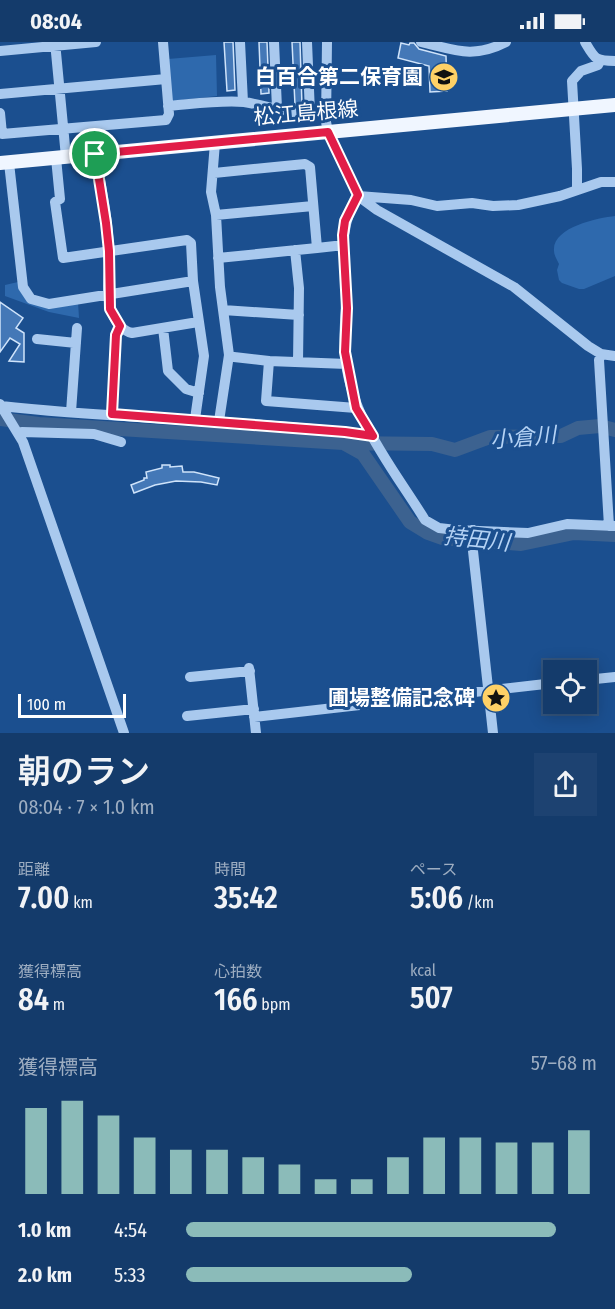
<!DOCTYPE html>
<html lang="ja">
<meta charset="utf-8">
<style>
body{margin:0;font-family:"Fira Sans Condensed","Noto Sans JP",sans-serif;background:#1d4271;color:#f1f3f6;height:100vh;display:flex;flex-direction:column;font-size:22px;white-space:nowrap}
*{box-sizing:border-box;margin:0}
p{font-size:20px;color:#9dadc1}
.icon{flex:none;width:33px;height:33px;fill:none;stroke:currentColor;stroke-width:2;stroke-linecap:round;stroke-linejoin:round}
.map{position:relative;height:691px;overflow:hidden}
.details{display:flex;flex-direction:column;background:#143b6b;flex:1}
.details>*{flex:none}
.tools{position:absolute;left:543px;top:618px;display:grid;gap:12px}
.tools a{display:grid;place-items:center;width:54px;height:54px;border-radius:0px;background:#143b6b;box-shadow:0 3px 15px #0003,0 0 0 2px #33557e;font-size:30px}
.scale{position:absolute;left:18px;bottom:15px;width:108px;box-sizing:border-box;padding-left:6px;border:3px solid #fff;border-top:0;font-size:16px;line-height:21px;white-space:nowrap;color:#fff;-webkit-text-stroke:4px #1b4f8f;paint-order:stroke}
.pin{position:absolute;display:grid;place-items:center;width:51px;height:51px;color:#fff;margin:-26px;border:3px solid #fff;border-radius:50%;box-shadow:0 2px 6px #0007}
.round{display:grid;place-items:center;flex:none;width:63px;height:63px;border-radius:0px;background:#1d4271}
.headline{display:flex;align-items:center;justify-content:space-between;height:102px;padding:0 18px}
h1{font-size:33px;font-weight:600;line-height:45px}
.figures{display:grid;grid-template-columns:repeat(3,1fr);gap:9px;height:102px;padding:6px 18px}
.figures div{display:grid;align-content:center}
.figures b{font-size:30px;font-weight:600}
.figures small{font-size:16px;font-weight:400}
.figures p{font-size:16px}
.chart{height:168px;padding:12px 18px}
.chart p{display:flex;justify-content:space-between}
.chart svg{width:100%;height:108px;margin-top:6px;stroke:#8bbbb9;stroke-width:6}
ul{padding:0 18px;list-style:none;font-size:20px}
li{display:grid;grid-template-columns:96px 72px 1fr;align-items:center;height:45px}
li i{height:15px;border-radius:8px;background:#8bbbb9}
.status{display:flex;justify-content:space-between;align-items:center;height:42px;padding:0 30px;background:#143b6b;direction:ltr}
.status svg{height:16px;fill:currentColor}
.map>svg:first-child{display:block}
.green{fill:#2e69ad}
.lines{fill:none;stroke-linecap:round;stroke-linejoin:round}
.river{stroke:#3c6290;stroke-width:14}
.building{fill:#4478b7;stroke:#cfe3fa;stroke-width:1.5}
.minor{stroke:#a9c9ee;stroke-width:10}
.major{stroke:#f0f6ff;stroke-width:14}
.route-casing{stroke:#fff;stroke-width:12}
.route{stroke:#e11d48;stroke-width:8}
.labels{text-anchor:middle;stroke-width:6;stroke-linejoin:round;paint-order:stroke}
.poi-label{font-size:21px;font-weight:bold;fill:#fff;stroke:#1b4f8f;text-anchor:end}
.street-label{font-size:21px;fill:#fff;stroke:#1b4f8f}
.water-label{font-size:22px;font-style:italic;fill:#b5d3f5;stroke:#1b4f8f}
</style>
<div class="status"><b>08:04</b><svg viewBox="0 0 49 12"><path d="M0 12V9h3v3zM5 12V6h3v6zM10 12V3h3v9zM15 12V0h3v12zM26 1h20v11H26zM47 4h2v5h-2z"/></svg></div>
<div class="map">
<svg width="615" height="691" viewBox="0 0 615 691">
<rect width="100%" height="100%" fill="#1b4f8f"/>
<path class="green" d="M 216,13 L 217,54 L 172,59 L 168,17 Z
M 615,174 L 615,234 L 584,247 L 579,247 L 562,241 L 559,238 L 557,228 L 559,222 C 557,218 554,213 554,209 C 552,185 598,176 615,174 Z
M 18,240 L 27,257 L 78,260 L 79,276 L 49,270 L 5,254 L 5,243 Z"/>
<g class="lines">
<path class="river" d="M 0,377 L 39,382 L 343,401 L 432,402 L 455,408 L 490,395 L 561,394 L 578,386 L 600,384 L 615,388
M 345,402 L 363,412 L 410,480 L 428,491 L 442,496 L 521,502 L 574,491 L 615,493"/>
</g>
<path class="building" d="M 224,0 L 233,0 L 235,48 L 227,49 Z
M 259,0 L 267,0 L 269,51 L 261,52 Z
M 292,0 L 300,0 L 302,64 L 295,63 Z
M 401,1 L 409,3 L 410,1 L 414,1 L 419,7 L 446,14 L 447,49 L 430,50 L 429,24 L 398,16 Z
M 0,260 L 23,276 L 16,286 L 24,291 L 24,320 L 9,319 L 20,302 L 10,296 L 0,310 Z
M 162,423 L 170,423 L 170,425 L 182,424 L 183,430 L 194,430 L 219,436 L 217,443 L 201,440 L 176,439 L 155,443 L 134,451 L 131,443 L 144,438 L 144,436 L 147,436 L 146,430 L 162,426 Z"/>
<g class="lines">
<path class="minor" d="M 55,0 L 66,115
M 240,0 L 243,60
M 274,0 L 277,66
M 327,0 L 326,80 L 328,90 L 358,154 L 377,168 L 514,245 L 588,304 L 601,312 L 615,314
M 421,0 C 455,8 473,17 506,0
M 585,0 C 595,17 595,19 615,19
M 0,9 L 96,0
M 0,52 L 166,37
M 168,64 C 193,62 219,58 244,60 C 266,63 288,73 310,71 L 307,0
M 0,71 L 2,92 L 166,78 L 169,72 L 163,0
M 215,101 L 211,150 L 216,173 L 220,245 L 229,313
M 95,112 C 101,144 108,176 109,208 C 110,227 105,250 111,268 C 114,278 122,289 132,291 L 198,280
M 56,116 L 60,157 L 55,160 L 63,216 L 187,198 L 191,201 L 193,239 L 204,314 L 195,377
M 9,121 L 23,245 L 31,257 L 49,262 L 193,239
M 214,131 L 305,122 L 310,125 L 317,206 L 344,203
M 577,148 L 577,127 L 572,39 L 581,29 L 598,23 L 600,19
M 358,154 C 338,185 344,212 346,246 C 347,268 343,289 345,310 C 348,373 393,426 425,478 L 439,486 L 456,488 L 528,491 L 567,482 L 615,484
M 358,154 L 411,158 L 437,164 L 472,161 L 493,164 L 518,163 L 560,154 L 601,140 L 615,140
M 216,173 L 313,164
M 295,208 L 299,246 L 298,320
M 218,216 L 317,206
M 223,268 L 299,273
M 163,286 L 168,329 L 186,347 L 199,351
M 37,297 L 76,301
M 601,312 L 599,318 L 609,484
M 347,322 L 269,319 L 266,359 L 356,366
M 0,362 L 23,400 L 124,691
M 1,364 C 88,374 176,376 263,383 C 300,386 337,388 373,394
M 71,370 L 77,286
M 112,372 L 116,293 L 120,284
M 219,379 L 229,313 L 234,315 L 269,319
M 22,390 L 94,392 L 121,400
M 473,488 L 473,509 L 493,691
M 249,626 L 256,691
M 190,635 L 250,629
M 586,638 L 615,635
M 187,674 L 254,667
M 254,675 L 554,641"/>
<path class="major" d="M 0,121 L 615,63"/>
</g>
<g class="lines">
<g class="route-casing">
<path id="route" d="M 328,90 L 358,153 L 345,179 L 343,193 L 347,266 L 345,310 L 356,366 L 373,394 L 345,390 L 112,372 L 116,293 L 120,284 L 110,267 L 109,209 L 106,181 L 95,112 Z"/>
</g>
<use href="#route" class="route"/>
</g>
<defs>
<g id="school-disc" transform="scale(1.5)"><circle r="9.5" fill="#ffd166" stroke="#1b4f8f"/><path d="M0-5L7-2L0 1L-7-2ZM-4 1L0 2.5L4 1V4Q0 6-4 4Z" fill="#111"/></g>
<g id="sight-disc" transform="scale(1.5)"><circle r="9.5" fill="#ffd166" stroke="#1b4f8f"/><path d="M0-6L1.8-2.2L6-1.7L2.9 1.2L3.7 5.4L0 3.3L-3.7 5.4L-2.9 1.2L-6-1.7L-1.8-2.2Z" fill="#111"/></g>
</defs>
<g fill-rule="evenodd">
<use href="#school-disc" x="444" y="35"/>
<use href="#sight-disc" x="496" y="656"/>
</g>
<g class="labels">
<g class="poi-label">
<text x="423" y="42">白百合第二保育園</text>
<text x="475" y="663">圃場整備記念碑</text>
</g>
<g class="street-label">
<text transform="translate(306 71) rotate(-5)" y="7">松江島根線</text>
</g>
<g class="water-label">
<text transform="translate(523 395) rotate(-5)" y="8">小倉川</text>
<text transform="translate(477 497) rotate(6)" y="8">持田川</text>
</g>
</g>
</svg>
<div class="tools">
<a><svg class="icon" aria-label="locate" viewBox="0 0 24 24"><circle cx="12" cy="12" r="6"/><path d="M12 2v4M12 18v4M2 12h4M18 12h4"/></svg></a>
</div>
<div class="scale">100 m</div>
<div class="pin" style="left:95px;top:112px;background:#1e9e55"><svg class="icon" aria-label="arrive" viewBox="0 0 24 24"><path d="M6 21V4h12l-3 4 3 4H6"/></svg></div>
</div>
<section class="details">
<div class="headline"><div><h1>朝のラン</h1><p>08:04 · 7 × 1.0 km</p></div><a class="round"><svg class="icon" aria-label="share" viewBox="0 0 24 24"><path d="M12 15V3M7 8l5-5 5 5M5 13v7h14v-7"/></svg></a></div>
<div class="figures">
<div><p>距離</p><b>7.00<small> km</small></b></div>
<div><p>時間</p><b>35:42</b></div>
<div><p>ペース</p><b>5:06<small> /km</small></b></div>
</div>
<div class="figures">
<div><p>獲得標高</p><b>84<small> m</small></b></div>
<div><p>心拍数</p><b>166<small> bpm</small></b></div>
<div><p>kcal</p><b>507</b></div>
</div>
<div class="chart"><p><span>獲得標高</span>57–68 m</p>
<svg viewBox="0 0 160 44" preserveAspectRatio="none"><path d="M5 44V9M15 44V6M25 44V12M35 44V21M45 44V26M55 44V26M65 44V29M75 44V32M85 44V38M95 44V38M105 44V29M115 44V21M125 44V21M135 44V23M145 44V23M155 44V18"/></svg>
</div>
<ul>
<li><b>1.0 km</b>4:54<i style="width:90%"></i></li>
<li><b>2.0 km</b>5:33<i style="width:55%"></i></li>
</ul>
</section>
